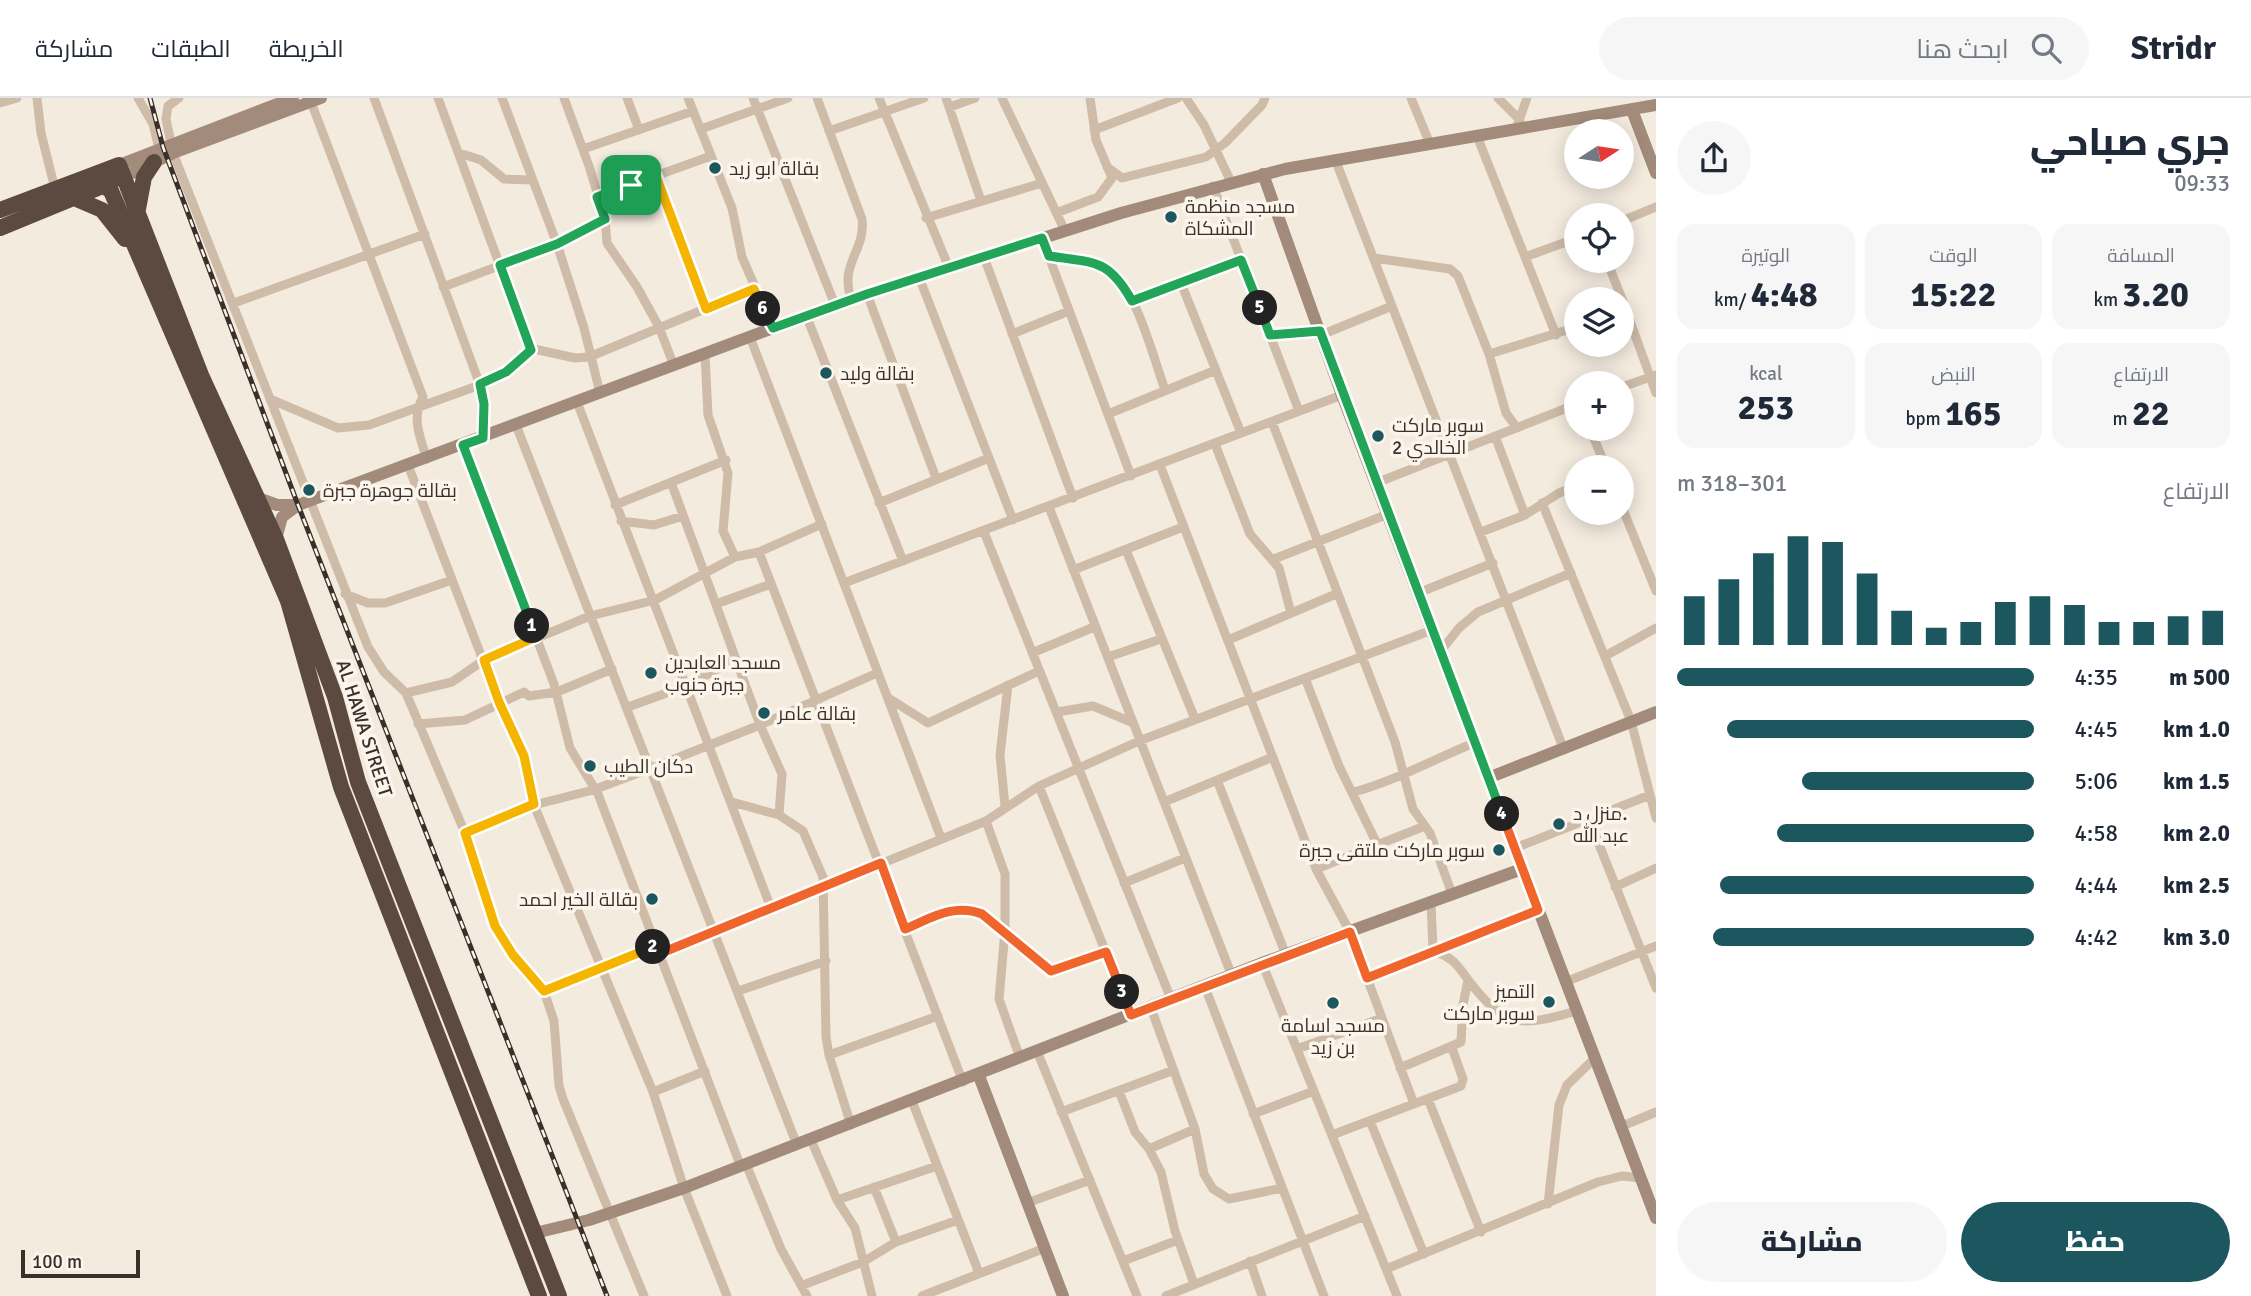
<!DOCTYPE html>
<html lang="ar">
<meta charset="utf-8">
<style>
body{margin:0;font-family:Signika,Cairo,sans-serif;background:#f6f6f7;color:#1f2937;direction:rtl;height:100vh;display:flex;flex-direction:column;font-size:26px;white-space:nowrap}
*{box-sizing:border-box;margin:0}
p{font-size:23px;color:#747a83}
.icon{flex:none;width:38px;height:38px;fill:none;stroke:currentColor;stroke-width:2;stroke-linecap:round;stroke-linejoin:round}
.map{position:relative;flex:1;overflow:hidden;direction:ltr}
.details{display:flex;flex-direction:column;background:#fff;width:595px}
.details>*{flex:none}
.needle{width:46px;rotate:78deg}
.fabs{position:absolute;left:1564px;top:21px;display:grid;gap:14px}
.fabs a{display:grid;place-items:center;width:70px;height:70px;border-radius:50%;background:#fff;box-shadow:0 4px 18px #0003;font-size:35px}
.scale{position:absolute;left:21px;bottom:18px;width:119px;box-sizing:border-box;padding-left:7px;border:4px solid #3a3029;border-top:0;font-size:19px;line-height:24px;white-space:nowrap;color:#3a3029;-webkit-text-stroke:5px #fbf5ec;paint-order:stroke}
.pin{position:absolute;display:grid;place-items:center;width:60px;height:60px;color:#fff;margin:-30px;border-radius:14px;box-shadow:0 4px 10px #0006}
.km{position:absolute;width:35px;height:35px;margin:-18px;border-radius:50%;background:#222;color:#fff;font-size:19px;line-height:35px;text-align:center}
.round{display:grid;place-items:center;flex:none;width:74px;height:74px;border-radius:37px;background:#f6f6f7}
.summary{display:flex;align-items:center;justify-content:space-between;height:119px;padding:0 21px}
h1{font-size:38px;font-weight:800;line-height:52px}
.metrics{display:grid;grid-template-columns:repeat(3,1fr);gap:10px;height:119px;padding:7px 21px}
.metrics div{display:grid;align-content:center;border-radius:18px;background:#f6f6f7;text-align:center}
.metrics b{font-size:35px;font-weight:800}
.metrics small{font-size:19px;font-weight:400}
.metrics p{font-size:19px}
.chart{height:196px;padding:14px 21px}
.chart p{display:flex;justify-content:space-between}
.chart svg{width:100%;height:126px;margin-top:7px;stroke:#1c565f;stroke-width:6}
.cta{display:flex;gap:14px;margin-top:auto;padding:14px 21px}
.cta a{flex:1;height:80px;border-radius:42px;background:#1c565f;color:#fff;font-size:28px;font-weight:800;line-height:80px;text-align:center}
.cta a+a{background:#f6f6f7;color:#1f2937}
ul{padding:0 21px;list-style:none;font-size:23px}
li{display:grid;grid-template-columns:112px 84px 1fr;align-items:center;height:52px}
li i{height:18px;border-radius:9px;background:#1c565f}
header{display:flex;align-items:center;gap:42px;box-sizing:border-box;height:98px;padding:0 35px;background:#fff;border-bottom:2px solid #e0e1e3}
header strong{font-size:33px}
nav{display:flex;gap:38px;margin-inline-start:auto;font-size:24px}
.search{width:490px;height:63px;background:#f6f6f7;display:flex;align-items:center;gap:18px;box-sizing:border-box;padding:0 24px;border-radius:38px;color:#747a83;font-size:26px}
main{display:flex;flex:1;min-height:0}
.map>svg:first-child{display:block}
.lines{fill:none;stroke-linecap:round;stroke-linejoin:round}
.street{stroke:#cebca9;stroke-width:9}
.secondary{stroke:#a28b7a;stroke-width:12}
.highway{stroke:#5c4a40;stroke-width:16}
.rail-casing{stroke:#3a3029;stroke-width:5}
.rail{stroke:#fbf5ec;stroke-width:2.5;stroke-dasharray:8;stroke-linecap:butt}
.split-1-casing{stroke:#fff;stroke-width:14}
.split-2-casing{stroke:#fff;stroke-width:14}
.split-3-casing{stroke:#fff;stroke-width:14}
.split-4-casing{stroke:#fff;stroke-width:14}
.split-5-casing{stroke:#fff;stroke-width:14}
.split-6-casing{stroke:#fff;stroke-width:14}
.split-7-casing{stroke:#fff;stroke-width:14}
.split-1{stroke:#22a559;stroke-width:9}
.split-2{stroke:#f5b400;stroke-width:9}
.split-3{stroke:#f0652b;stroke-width:9}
.split-4{stroke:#f0652b;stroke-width:9}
.split-5{stroke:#22a559;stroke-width:9}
.split-6{stroke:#22a559;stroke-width:9}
.split-7{stroke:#f5b400;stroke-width:9}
.poi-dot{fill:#1c565f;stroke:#fbf5ec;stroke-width:2.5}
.labels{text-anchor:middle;stroke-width:7;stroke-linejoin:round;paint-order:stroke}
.poi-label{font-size:19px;fill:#3a3029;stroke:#fbf5ec;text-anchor:start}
.street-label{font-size:19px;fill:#3a3029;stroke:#fbf5ec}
</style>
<header>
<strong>Stridr</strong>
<div class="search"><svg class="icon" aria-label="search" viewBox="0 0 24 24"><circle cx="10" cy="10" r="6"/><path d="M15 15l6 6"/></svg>ابحث هنا</div>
<nav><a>الخريطة</a><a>الطبقات</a><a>مشاركة</a></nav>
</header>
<main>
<section class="details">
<div class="summary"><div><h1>جري صباحي</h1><p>09:33</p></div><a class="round"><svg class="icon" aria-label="share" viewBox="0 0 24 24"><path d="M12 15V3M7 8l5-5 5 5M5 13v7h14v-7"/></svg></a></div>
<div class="metrics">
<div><p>المسافة</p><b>3.20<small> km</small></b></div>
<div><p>الوقت</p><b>15:22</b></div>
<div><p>الوتيرة</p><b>4:48<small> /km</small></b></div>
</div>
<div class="metrics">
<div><p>الارتفاع</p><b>22<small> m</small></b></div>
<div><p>النبض</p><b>165<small> bpm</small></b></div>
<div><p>kcal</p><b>253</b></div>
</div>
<div class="chart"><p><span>الارتفاع</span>301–318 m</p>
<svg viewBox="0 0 160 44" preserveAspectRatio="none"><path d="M5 44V27M15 44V21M25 44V12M35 44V6M45 44V8M55 44V19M65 44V32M75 44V38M85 44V36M95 44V29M105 44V27M115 44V30M125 44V36M135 44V36M145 44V34M155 44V32"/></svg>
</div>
<ul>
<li><b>500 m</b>4:35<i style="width:100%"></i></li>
<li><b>1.0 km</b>4:45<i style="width:86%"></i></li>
<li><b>1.5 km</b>5:06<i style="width:65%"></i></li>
<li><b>2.0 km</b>4:58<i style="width:72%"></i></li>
<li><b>2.5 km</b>4:44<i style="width:88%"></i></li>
<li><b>3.0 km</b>4:42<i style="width:90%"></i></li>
</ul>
<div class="cta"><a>حفظ</a><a>مشاركة</a></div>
</section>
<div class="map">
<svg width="1656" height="1198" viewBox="0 0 1656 1198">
<rect width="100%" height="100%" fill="#f4ebdf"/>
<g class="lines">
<path class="street" d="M 37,0 L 41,35 L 55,91
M 138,0 L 153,26 L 159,51
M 179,0 L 168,8 L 166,21 L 173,55 L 368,549 L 384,574 L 406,595 L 465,735 L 495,828 L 513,857 L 544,893 L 554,923 L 559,988 L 563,1001 L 644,1198
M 374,0 L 480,287 L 484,306 L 483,340
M 438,0 L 531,252
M 502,0 L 557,146 L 584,230 L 600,295
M 564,0 L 589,68 L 605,121 L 607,145 L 637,189 L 659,229 L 674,268
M 627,0 L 639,32
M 688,0 L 732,110 L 742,159 L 773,230
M 753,0 L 835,207
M 817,0 L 862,121 C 866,153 839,165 851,201
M 879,0 L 949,170
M 946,0 L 981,103
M 1002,0 L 1065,133
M 1186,0 L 1204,27 L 1231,84
M 1411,0 L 1430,46
M 1498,0 L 1520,22
M 311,4 L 423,299 C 411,319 420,340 427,361
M 0,5 L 17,0
M 950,9 L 975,0
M 701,31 L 788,0
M 1516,31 L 1527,0
M 1094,32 L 1178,0
M 829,33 L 924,0
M 1477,38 L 1556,237
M 583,51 L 693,13
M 459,55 L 481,62 L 504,81 L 532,82
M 1335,61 L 1564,652
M 1107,69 L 1122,80 L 1206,59 L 1225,45 L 1262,7 L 1265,0
M 656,78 L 706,211
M 1213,88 L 1299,313
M 597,99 L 711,58
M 1056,115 L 1098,99 L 1112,80 L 1096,42 L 1090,0
M 926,120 L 1042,85
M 1622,123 L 1656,109
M 1042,140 L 1131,378
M 1049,158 C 1067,161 1092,160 1108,170 C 1135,187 1154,261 1165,292
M 984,159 L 1073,400
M 1525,159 L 1577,140
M 1374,160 L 1450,171 L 1458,178 L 1489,256 L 1506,315 L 1517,330
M 1607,163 L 1622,201
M 919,179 L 1013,422
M 1181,185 L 1241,335
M 443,189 L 557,146 L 605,121
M 867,196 L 936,380
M 1622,201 L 1656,295
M 1132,203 L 1241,162
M 234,205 L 425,136
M 806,217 L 903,463
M 1012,236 L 1069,213
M 1270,237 L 1320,233
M 1321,237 L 1392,208
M 750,239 L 941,740
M 705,256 L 708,317 L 728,375 L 723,433 L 735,459
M 1489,256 L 1577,229
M 1622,289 L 1656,277
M 270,301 L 338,330 L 369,327 L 480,287 L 506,274 L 534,251 L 575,260 L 589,259 L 753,191
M 577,304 L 771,810
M 1108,316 L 1216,272
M 1272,324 L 1395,644 L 1413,711 L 1430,735 L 1452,796
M 516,327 L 797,1047
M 1590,331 L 1606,369
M 1495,338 L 1525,417
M 1215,346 L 1250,436 L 1279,470 L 1291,515
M 463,347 L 554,586 L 570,650 L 598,696 L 741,1069
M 408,367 L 499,604 L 524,658 L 534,707 L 653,994 L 684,1090 L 727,1198
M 1160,367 L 1316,771 L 1350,834 L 1414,1006
M 671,384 L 760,627 L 782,676 L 779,717 L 803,733 L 823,779 L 826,939 L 829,957 L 851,1027
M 1376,385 L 1577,306
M 879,405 L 989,360
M 1542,405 L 1631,623 L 1656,720
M 615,407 L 726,362
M 1049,409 L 1232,878
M 1622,409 L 1656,493
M 621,423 L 654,427 L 683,418
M 984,434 L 1171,901
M 1481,434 L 1525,417 L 1559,395 L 1577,388
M 1126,452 L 1195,621
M 759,454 L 963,984
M 1274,461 L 1388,416
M 1073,472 L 1183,429
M 844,485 L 1342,297
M 1418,495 L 1493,465
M 345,496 L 368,505 L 385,505 L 452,482
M 716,506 L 771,486
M 1228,542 L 1336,496
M 1440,554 L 1459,530 L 1478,514 L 1571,475
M 1032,555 L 1094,529
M 1605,558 L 1656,530
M 1108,559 L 1161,541
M 1305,580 L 1339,668 L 1377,746
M 406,595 L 452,584 L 484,562 L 590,518 L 655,502 L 735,459 L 759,454 L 822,426
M 890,601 L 928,625 L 1039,573
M 628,609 L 686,588 L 736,561
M 1057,614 L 1093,608 L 1131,624
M 418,626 L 465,622 L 524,594 L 529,598 L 557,594 L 612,571
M 1217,682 L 1286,857
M 1039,688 L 1131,917
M 1354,694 C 1395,683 1434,661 1474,645
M 732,704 L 779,717
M 1164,704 L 1273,659
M 1005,708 L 1000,657 L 1008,587
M 1589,721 L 1656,890
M 986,723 L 1005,776 L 1005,833 L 999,901 L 1020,960
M 465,735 L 534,707 L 593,692 L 649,671 L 760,627 L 877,575
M 1515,750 L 1650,697
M 1316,771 L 1425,728
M 1124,785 L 1185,760
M 1615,789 L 1656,770
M 1431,804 L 1433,852 C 1454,861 1456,865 1469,883 C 1505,930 1522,929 1576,913
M 905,831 C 931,820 954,805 982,816 L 1051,873 L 1106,854
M 659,856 L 986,723 L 1039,688 L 1139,643 L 1432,532
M 1262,865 L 1397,1198
M 1367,880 L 1538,812
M 1565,884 L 1656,848
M 1205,889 L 1324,1198
M 544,893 L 656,848
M 738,893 L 826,863
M 1151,910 L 1195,1031 L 1204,1076 L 1213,1091 L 1229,1101 L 1282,1090
M 1297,951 L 1382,920
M 1037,953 L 1137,1198
M 829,957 L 938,918
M 1400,970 L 1461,944 L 1463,907 L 1468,882
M 1119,993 L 1135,1034 L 1149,1051 L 1161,1074 L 1175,1133 L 1194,1186
M 653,994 L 705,973
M 1428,1001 L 1481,1134
M 912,1003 L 979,1175
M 1061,1014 L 1174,972
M 1253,1016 L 1314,993
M 1370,1023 L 1424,1156
M 1620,1029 L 1656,1014
M 1332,1037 L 1461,988 L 1463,981 L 1452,950
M 811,1042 L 837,1102 L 855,1130 L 872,1198
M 1149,1051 L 1195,1031
M 746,1066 L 781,1151 L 807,1198
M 874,1089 L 896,1144
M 837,1102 L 937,1068
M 1027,1105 L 1090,1082
M 1548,1106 L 1559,1007 L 1567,987 L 1594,961
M 1123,1163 L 1178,1142
M 1250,1163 L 1262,1198
M 1386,1171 L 1598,1084 L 1622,1078 L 1641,1080
M 803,1187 L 863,1164 L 896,1144 L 958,1122
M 922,1198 L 1045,1150
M 1166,1198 L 1365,1118"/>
<path class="secondary" d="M 1632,12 L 1656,75
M 119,67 L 293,0
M 1263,76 L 1342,297 L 1656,1120
M 124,79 L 173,55 L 321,0
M 258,400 L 277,407 L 298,407
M 276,441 L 282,419 L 298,407 L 835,207 L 1121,115 L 1285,71 L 1656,7
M 1488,680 L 1656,614
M 979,978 L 1063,1198
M 535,1135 L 589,1122 L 684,1090 L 1262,865 L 1522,771"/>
<path class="highway" d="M 104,88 L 111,93 L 288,503 L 341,689 L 539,1198
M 74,100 L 102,112 L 125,141
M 138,111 L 144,79 L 154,64
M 0,112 L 119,67 L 201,277 L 276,441 L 335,599 L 358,684 L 559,1198
M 0,130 L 112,84"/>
<g class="rail-casing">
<path id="rail" d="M 150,0 L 163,49 L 298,407 L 607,1198"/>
</g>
<use href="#rail" class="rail"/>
</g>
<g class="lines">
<g class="split-1-casing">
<path id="split-1" d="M 532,528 L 463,347 L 483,340 L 484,306 L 480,286 L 506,274 L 531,252 L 500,167 L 557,146 L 605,121 L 597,99 L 631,87"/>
</g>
<g class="split-2-casing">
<path id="split-2" d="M 532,528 L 536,539 L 484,562 L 499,604 L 524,658 L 534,706 L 465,735 L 495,828 L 513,857 L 544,893 L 653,849"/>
</g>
<g class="split-3-casing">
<path id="split-3" d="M 653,849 L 656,848 L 659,856 L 881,765 L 905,831 C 931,820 954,805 982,816 L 1051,873 L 1106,854 L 1122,894"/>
</g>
<g class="split-4-casing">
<path id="split-4" d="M 1122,894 L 1131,917 L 1350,834 L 1367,880 L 1538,812 L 1502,716"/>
</g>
<g class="split-5-casing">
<path id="split-5" d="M 1260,210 L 1270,237 L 1320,233 L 1502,716"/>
</g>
<g class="split-6-casing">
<path id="split-6" d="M 763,211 L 773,230 L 867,196 L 1042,140 L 1049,158 C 1094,165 1108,160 1132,203 L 1241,162 L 1260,210"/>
</g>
<g class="split-7-casing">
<path id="split-7" d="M 631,87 L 656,78 L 706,211 L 754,191 L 763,211"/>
</g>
<use href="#split-1" class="split-1"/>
<use href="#split-2" class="split-2"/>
<use href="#split-3" class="split-3"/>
<use href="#split-4" class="split-4"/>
<use href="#split-5" class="split-5"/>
<use href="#split-6" class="split-6"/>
<use href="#split-7" class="split-7"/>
</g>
<g class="poi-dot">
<circle cx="715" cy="70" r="7"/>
<circle cx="1171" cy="119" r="7"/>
<circle cx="826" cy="275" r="7"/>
<circle cx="1378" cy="338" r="7"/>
<circle cx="309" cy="392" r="7"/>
<circle cx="651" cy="575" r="7"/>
<circle cx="764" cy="615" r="7"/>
<circle cx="590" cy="668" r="7"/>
<circle cx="1559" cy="726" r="7"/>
<circle cx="1499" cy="752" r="7"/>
<circle cx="652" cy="801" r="7"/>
<circle cx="1549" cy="904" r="7"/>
<circle cx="1333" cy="905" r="7"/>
</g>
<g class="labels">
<g class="poi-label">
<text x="729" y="77">بقالة ابو زيد</text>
<text x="1185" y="115">مسجد منظمة<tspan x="1185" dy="22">المشكاة</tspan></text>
<text x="840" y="282">بقالة وليد</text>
<text x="1392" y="334">سوبر ماركت<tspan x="1392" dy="22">الخالدي 2</tspan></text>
<text x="323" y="399">بقالة جوهرة جبرة</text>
<text x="665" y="571">مسجد العابدين<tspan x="665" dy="22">جبرة جنوب</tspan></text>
<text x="778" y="622">بقالة عامر</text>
<text x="604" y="675">دكان الطيب</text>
<text x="1573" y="722">منزل د.<tspan x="1573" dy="22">عبد الله</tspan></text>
<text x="1485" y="759" text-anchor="end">سوبر ماركت ملتقى جبرة</text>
<text x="638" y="808" text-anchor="end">بقالة الخير احمد</text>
<text x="1535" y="900" text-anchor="end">التميز<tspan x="1535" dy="22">سوبر ماركت</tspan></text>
<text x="1333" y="934" text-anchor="middle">مسجد اسامة<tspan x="1333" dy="22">بن زيد</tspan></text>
</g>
<g class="street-label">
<text transform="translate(365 630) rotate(72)" y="7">AL HAWA STREET</text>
</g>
</g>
</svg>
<div class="fabs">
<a><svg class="needle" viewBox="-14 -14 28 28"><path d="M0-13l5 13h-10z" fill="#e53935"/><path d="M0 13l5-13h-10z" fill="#747a83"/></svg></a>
<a><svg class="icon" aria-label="locate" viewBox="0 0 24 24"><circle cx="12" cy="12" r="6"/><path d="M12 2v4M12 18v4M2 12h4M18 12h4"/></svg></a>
<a><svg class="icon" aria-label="layers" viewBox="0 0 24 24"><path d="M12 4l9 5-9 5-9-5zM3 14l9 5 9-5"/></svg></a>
<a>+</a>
<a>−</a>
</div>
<div class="scale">100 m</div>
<div class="pin" style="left:631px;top:87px;background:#1e9e55"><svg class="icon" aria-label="arrive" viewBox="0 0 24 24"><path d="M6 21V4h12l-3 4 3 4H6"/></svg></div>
<b class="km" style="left:532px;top:528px">1</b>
<b class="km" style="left:653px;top:849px">2</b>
<b class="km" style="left:1122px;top:894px">3</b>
<b class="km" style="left:1502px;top:716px">4</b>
<b class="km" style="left:1260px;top:210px">5</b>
<b class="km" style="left:763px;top:211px">6</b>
</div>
</main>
